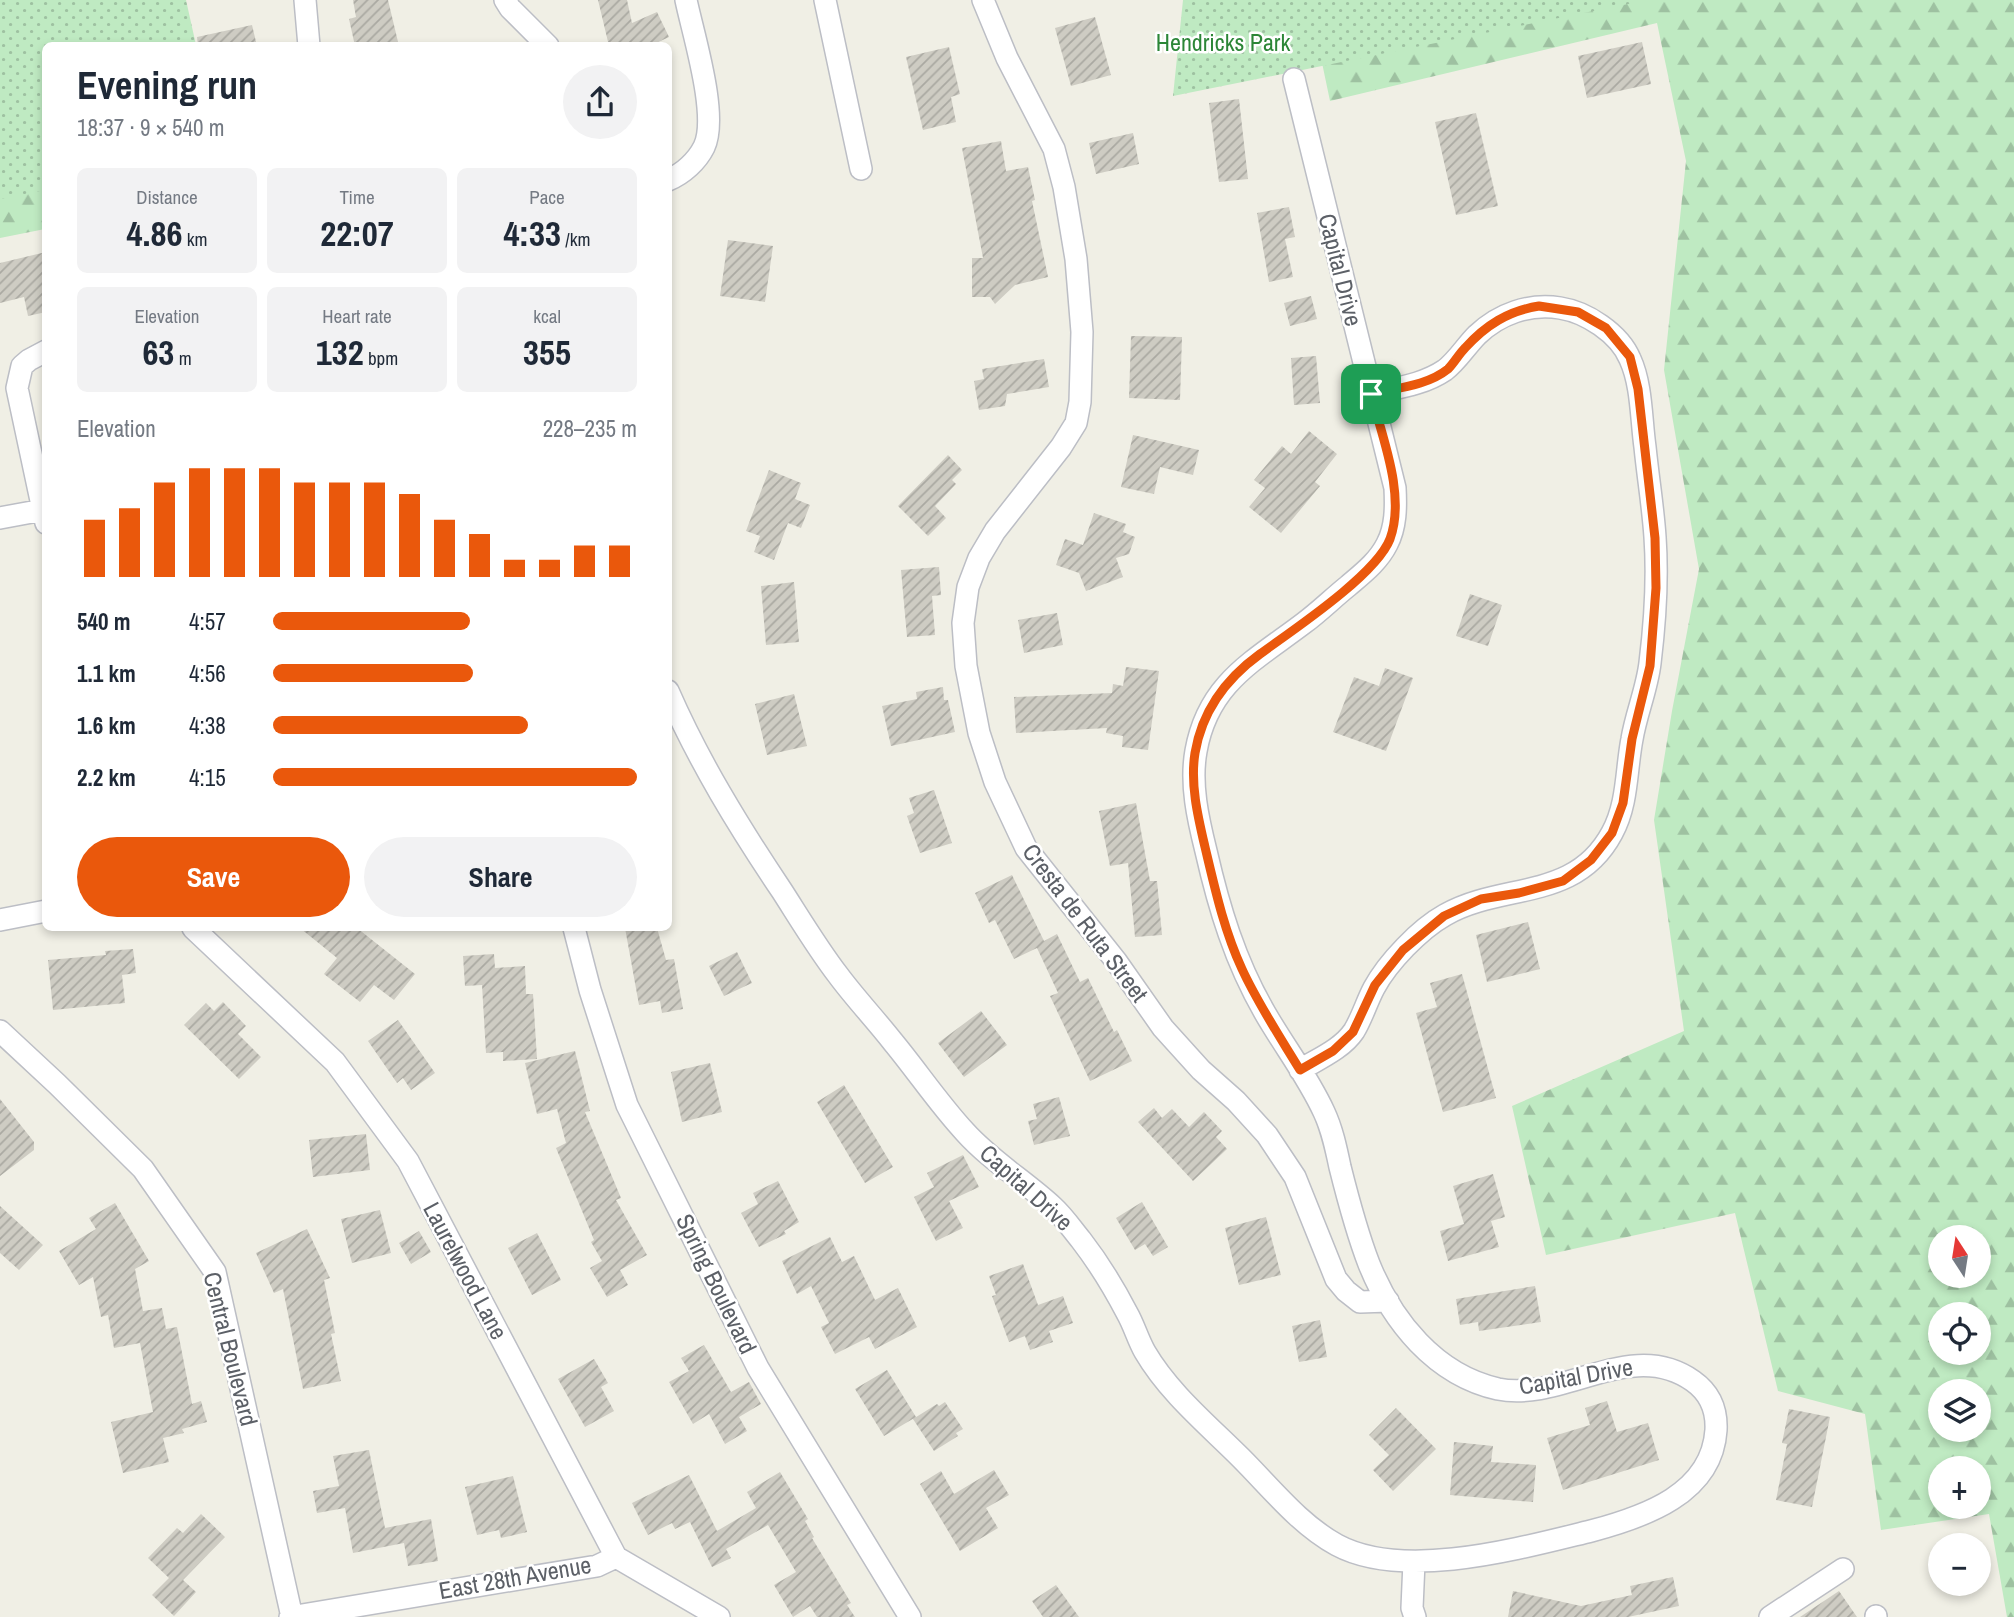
<!DOCTYPE html>
<meta charset="utf-8">
<style>
body{margin:0;font-family:"Archivo Narrow",sans-serif;background:#f2f2f3;color:#1f2937;height:100vh;display:flex;flex-direction:column;font-size:26px;white-space:nowrap}
*{box-sizing:border-box;margin:0}
p{font-size:23px;color:#747a83}
.icon{flex:none;width:38px;height:38px;fill:none;stroke:currentColor;stroke-width:2;stroke-linecap:round;stroke-linejoin:round}
.map{position:relative;flex:1;overflow:hidden}
.sheet{position:absolute;left:42px;top:42px;width:630px;height:889px;display:flex;flex-direction:column;background:#fff;border-radius:10px;box-shadow:0 4px 10px #0003}
.sheet>*{flex:none}
.needle{width:46px;rotate:348deg}
.controls{position:absolute;left:1928px;top:1225px;display:grid;gap:14px}
.controls a{display:grid;place-items:center;width:63px;height:63px;border-radius:50%;background:#fff;box-shadow:0 4px 10px #0003;font-size:35px}
.pin{position:absolute;display:grid;place-items:center;width:60px;height:60px;color:#fff;margin:-30px;border-radius:14px;box-shadow:0 4px 10px #0006}
.round{display:grid;place-items:center;flex:none;width:74px;height:74px;border-radius:37px;background:#f2f2f3}
.head{display:flex;align-items:center;justify-content:space-between;height:119px;padding:0 35px}
h1{font-size:38px;font-weight:700;line-height:52px}
.figures{display:grid;grid-template-columns:repeat(3,1fr);gap:10px;height:119px;padding:7px 35px}
.figures div{display:grid;align-content:center;border-radius:10px;background:#f2f2f3;text-align:center}
.figures b{font-size:35px;font-weight:700}
.figures small{font-size:19px;font-weight:400}
.figures p{font-size:19px}
.chart{height:196px;padding:14px 35px}
.chart p{display:flex;justify-content:space-between}
.chart svg{width:100%;height:126px;margin-top:7px;stroke:#ea580c;stroke-width:6}
.primary-button{display:flex;gap:14px;margin-top:auto;padding:14px 35px}
.primary-button a{flex:1;height:80px;border-radius:42px;background:#ea580c;color:#fff;font-size:28px;font-weight:700;line-height:80px;text-align:center}
.primary-button a+a{background:#f2f2f3;color:#1f2937}
ul{padding:0 35px;list-style:none;font-size:23px}
li{display:grid;grid-template-columns:112px 84px 1fr;align-items:center;height:52px}
li i{height:18px;border-radius:9px;background:#ea580c}
.map>svg:first-child{display:block}
.forest{fill:url(#forest-firs);fill-rule:evenodd}
.park{fill:url(#park-dots)}
.building{fill:url(#building-hatch)}
.lines{fill:none;stroke-linecap:round;stroke-linejoin:round}
.street-casing{stroke:#bcbec5;stroke-width:24}
.street{stroke:#fff;stroke-width:21}
.route-casing{stroke:#fff;stroke-width:14}
.route{stroke:#ea580c;stroke-width:9}
.labels{text-anchor:middle;stroke-width:5;stroke-linejoin:round;paint-order:stroke}
.park-label{font-size:24px;fill:#2c8637;stroke:#fff}
.street-label{font-size:24px;fill:#5c6067;stroke:#fff}
</style>
<div class="map">
<svg width="2014" height="1617" viewBox="0 0 2014 1617">
<defs>
<pattern id="forest-firs" width="22" height="20" patternUnits="userSpaceOnUse" patternTransform="scale(1.75)"><rect width="22" height="20" fill="#bfeac2"/><path d="M5 1l3.5 6h-7zM16 11l3.5 6h-7z" fill="#9ec1a1"/></pattern>
<pattern id="park-dots" width="8" height="8" patternUnits="userSpaceOnUse" patternTransform="scale(1.75)"><rect width="8" height="8" fill="#bfeac2"/><path d="M2 2h.1M6 6h.1" fill="none" stroke="#9ec1a1" stroke-width="1.8" stroke-linecap="round"/></pattern>
<pattern id="building-hatch" width="6" height="6" patternUnits="userSpaceOnUse" patternTransform="scale(1.75)"><rect width="6" height="6" fill="#ceccc3"/><path d="M-1 1l2-2M0 6l6-6M5 7l2-2" fill="none" stroke="#aaa9a2"/></pattern>
</defs>
<rect width="100%" height="100%" fill="#f0efe5"/>
<path class="forest" d="M 1186,0 L 2014,0 L 2014,1617 L 2007,1617 L 1989,1514 L 1881,1530 L 1865,1414 L 1778,1391 L 1735,1213 L 1546,1255 L 1512,1106 L 1684,1031 L 1654,820 L 1672,711 L 1699,569 L 1664,370 L 1686,161 L 1657,23 L 1330,101 L 1321,58 ZM 1941,1237 L 1979,1237 L 1979,1276 L 1941,1276 ZM 1941,1314 L 1979,1314 L 1979,1353 L 1941,1353 ZM 1941,1391 L 1979,1391 L 1979,1430 L 1941,1430 ZM 1941,1468 L 1979,1468 L 1979,1507 L 1941,1507 Z
M 0,19 L 46,46 L 45,229 L 0,238 Z"/>
<path class="park" d="M 0,0 L 186,0 L 196,45 L 46,46 L 45,190 L 0,199 Z
M 1183,0 L 1648,0 L 1173,96 Z"/>
<path class="building" d="M 353,0 L 388,0 L 399,46 L 355,46 L 349,19 L 356,17 Z
M 598,0 L 627,0 L 632,23 L 657,12 L 669,37 L 650,46 L 609,46 Z
M 1095,17 L 1111,75 L 1071,86 L 1055,28 Z
M 252,25 L 257,46 L 198,46 L 197,37 Z
M 1642,42 L 1651,84 L 1587,98 L 1578,56 Z
M 949,47 L 960,94 L 951,97 L 956,122 L 923,130 L 906,57 Z
M 1239,99 L 1248,179 L 1219,182 L 1209,103 Z
M 1476,113 L 1498,206 L 1456,215 L 1435,122 Z
M 1133,133 L 1139,164 L 1096,174 L 1089,143 Z
M 1001,141 L 1006,171 L 1028,167 L 1035,200 L 1032,201 L 1048,277 L 1015,285 L 995,304 L 990,297 L 972,297 L 972,258 L 983,258 L 962,148 Z
M 1289,207 L 1295,237 L 1285,239 L 1293,277 L 1269,282 L 1257,213 Z
M 728,240 L 773,246 L 765,302 L 720,296 Z
M 46,252 L 46,312 L 28,316 L 24,297 L 0,303 L 0,263 Z
M 1311,296 L 1317,319 L 1290,326 L 1284,303 Z
M 1131,336 L 1182,337 L 1180,400 L 1129,398 Z
M 1316,356 L 1320,403 L 1294,405 L 1291,358 Z
M 1044,359 L 1049,387 L 1007,394 L 1005,406 L 979,410 L 974,381 L 984,379 L 982,369 Z
M 1309,431 L 1337,454 L 1315,482 L 1320,486 L 1281,533 L 1249,507 L 1265,488 L 1254,480 L 1282,446 L 1291,454 Z
M 1133,435 L 1199,450 L 1193,475 L 1160,467 L 1154,494 L 1121,487 Z
M 948,455 L 962,470 L 952,480 L 956,484 L 935,506 L 946,518 L 928,536 L 898,506 Z
M 769,470 L 801,483 L 795,499 L 810,505 L 801,528 L 788,523 L 774,560 L 754,552 L 760,536 L 746,531 Z
M 1094,513 L 1126,524 L 1123,532 L 1135,537 L 1129,554 L 1116,558 L 1123,577 L 1086,591 L 1079,573 L 1056,565 L 1065,539 L 1083,545 Z
M 939,567 L 941,595 L 932,596 L 935,635 L 907,637 L 901,570 Z
M 794,582 L 799,642 L 766,645 L 761,586 Z
M 1470,594 L 1502,605 L 1488,646 L 1456,636 Z
M 1057,613 L 1063,645 L 1024,653 L 1018,620 Z
M 1126,667 L 1159,671 L 1148,750 L 1122,747 L 1123,736 L 1106,733 L 1107,728 L 1016,733 L 1014,697 L 1112,693 L 1113,684 L 1123,686 Z
M 1385,668 L 1413,678 L 1386,751 L 1333,732 L 1354,677 L 1379,686 Z
M 943,687 L 944,700 L 948,700 L 955,732 L 891,746 L 882,706 L 917,699 L 916,692 Z
M 794,694 L 807,746 L 767,755 L 755,704 Z
M 934,790 L 952,843 L 920,853 L 907,816 L 914,813 L 909,798 Z
M 1136,803 L 1150,881 L 1157,881 L 1162,935 L 1135,937 L 1128,863 L 1110,866 L 1099,811 Z
M 1012,875 L 1044,941 L 1057,934 L 1080,982 L 1088,978 L 1114,1032 L 1117,1030 L 1132,1061 L 1090,1081 L 1050,996 L 1058,993 L 1037,948 L 1014,959 L 995,920 L 989,923 L 975,893 Z
M 1528,922 L 1540,969 L 1487,982 L 1476,935 Z
M 300,928 L 357,928 L 415,974 L 394,1000 L 374,985 L 360,1002 L 324,974 L 337,958 Z
M 625,928 L 657,928 L 666,960 L 674,959 L 683,1009 L 662,1013 L 660,1001 L 639,1005 Z
M 133,949 L 136,973 L 122,975 L 125,1003 L 53,1010 L 48,960 L 106,955 L 105,951 Z
M 737,952 L 752,983 L 724,996 L 709,966 Z
M 494,954 L 495,968 L 525,966 L 526,994 L 533,994 L 537,1059 L 503,1061 L 503,1052 L 486,1053 L 482,985 L 465,986 L 463,956 Z
M 1462,974 L 1496,1098 L 1443,1112 L 1416,1013 L 1437,1007 L 1430,983 Z
M 223,1002 L 246,1026 L 238,1034 L 261,1057 L 239,1079 L 184,1025 L 206,1003 L 214,1011 Z
M 981,1011 L 1007,1045 L 964,1077 L 938,1043 Z
M 398,1020 L 435,1073 L 411,1090 L 403,1078 L 397,1083 L 368,1041 Z
M 575,1051 L 590,1111 L 585,1112 L 621,1198 L 616,1200 L 647,1255 L 620,1270 L 628,1285 L 607,1297 L 590,1268 L 602,1261 L 591,1242 L 594,1240 L 556,1148 L 566,1143 L 557,1109 L 537,1114 L 525,1063 Z
M 710,1063 L 722,1112 L 682,1122 L 671,1072 Z
M 844,1085 L 893,1167 L 865,1183 L 817,1102 Z
M 1059,1097 L 1070,1136 L 1034,1145 L 1028,1121 L 1037,1119 L 1033,1104 Z
M 0,1099 L 34,1142 L 34,1150 L 0,1176 Z
M 1154,1108 L 1162,1118 L 1172,1109 L 1189,1127 L 1204,1112 L 1222,1131 L 1216,1137 L 1227,1149 L 1193,1181 L 1138,1122 Z
M 366,1134 L 370,1170 L 313,1177 L 309,1140 Z
M 963,1155 L 979,1187 L 949,1201 L 963,1228 L 936,1241 L 914,1197 L 934,1187 L 927,1173 Z
M 1493,1174 L 1505,1217 L 1491,1221 L 1499,1247 L 1448,1261 L 1440,1231 L 1464,1224 L 1453,1186 Z
M 778,1181 L 799,1222 L 784,1231 L 786,1234 L 759,1247 L 741,1213 L 758,1204 L 753,1193 Z
M 1142,1202 L 1168,1247 L 1153,1256 L 1145,1244 L 1135,1250 L 1116,1218 Z
M 115,1203 L 149,1261 L 135,1269 L 143,1311 L 162,1308 L 166,1329 L 177,1327 L 192,1404 L 201,1401 L 207,1422 L 182,1429 L 184,1433 L 163,1438 L 169,1462 L 123,1473 L 111,1422 L 153,1412 L 140,1343 L 114,1348 L 108,1315 L 101,1317 L 93,1277 L 79,1285 L 59,1251 L 96,1229 L 89,1218 Z
M 0,1206 L 43,1245 L 19,1270 L 0,1253 Z
M 380,1210 L 391,1253 L 352,1263 L 341,1219 Z
M 1266,1217 L 1281,1275 L 1239,1285 L 1225,1228 Z
M 307,1229 L 330,1278 L 324,1280 L 335,1333 L 331,1334 L 341,1381 L 303,1389 L 283,1289 L 274,1293 L 256,1253 Z
M 419,1231 L 431,1252 L 411,1264 L 399,1243 Z
M 537,1233 L 561,1280 L 532,1295 L 508,1248 Z
M 830,1237 L 842,1262 L 854,1256 L 875,1300 L 898,1288 L 917,1327 L 875,1349 L 869,1337 L 835,1354 L 821,1327 L 829,1323 L 811,1286 L 797,1294 L 782,1261 Z
M 1023,1264 L 1038,1305 L 1063,1296 L 1073,1323 L 1049,1331 L 1053,1342 L 1030,1350 L 1025,1336 L 1009,1342 L 992,1296 L 996,1295 L 989,1276 Z
M 1535,1286 L 1541,1322 L 1479,1331 L 1478,1322 L 1460,1325 L 1456,1299 Z
M 1320,1320 L 1327,1357 L 1299,1362 L 1292,1326 Z
M 704,1345 L 731,1392 L 749,1382 L 761,1404 L 739,1417 L 747,1431 L 725,1444 L 709,1414 L 693,1424 L 669,1382 L 689,1371 L 681,1358 Z
M 594,1359 L 608,1383 L 601,1387 L 614,1411 L 585,1427 L 558,1379 Z
M 887,1370 L 916,1417 L 884,1436 L 855,1389 Z
M 1607,1401 L 1617,1432 L 1648,1423 L 1659,1460 L 1563,1490 L 1547,1438 L 1590,1425 L 1585,1408 Z
M 945,1402 L 963,1429 L 956,1433 L 958,1436 L 934,1451 L 913,1419 L 937,1404 L 939,1406 Z
M 1396,1408 L 1436,1449 L 1393,1491 L 1373,1470 L 1389,1455 L 1369,1435 Z
M 1789,1409 L 1830,1417 L 1812,1507 L 1776,1500 L 1787,1444 L 1782,1443 Z
M 1454,1442 L 1493,1446 L 1491,1462 L 1536,1465 L 1533,1502 L 1450,1495 Z
M 369,1450 L 385,1528 L 431,1519 L 438,1561 L 408,1566 L 404,1543 L 353,1553 L 345,1508 L 317,1513 L 313,1491 L 339,1486 L 333,1456 Z
M 994,1470 L 1009,1495 L 986,1508 L 998,1528 L 960,1551 L 920,1484 L 941,1471 L 954,1494 Z
M 780,1472 L 808,1519 L 805,1521 L 814,1537 L 812,1538 L 851,1603 L 847,1605 L 855,1617 L 817,1617 L 810,1606 L 793,1617 L 774,1585 L 796,1572 L 768,1525 L 726,1549 L 731,1558 L 712,1567 L 690,1522 L 675,1529 L 672,1523 L 648,1535 L 632,1503 L 689,1475 L 717,1531 L 756,1508 L 747,1492 Z
M 513,1476 L 527,1532 L 501,1538 L 499,1530 L 477,1535 L 465,1487 Z
M 201,1514 L 225,1537 L 183,1580 L 196,1592 L 174,1616 L 152,1595 L 169,1578 L 148,1558 L 177,1528 L 183,1533 Z
M 1673,1577 L 1679,1606 L 1628,1617 L 1508,1617 L 1513,1591 L 1581,1606 L 1632,1595 L 1630,1586 Z
M 1056,1585 L 1079,1617 L 1043,1617 L 1032,1601 Z
M 1839,1591 L 1857,1617 L 1800,1617 Z"/>
<g class="lines">
<g class="street-casing">
<path id="street" d="M 305,0 L 309,46
M 505,0 L 510,8 L 548,46
M 825,0 L 861,169
M 983,0 L 1007,58 L 1054,149 L 1064,187 L 1076,259 L 1082,332 L 1080,402 L 1076,423 L 1061,447 L 995,531 L 979,558 L 968,587 L 963,623 L 966,666 L 979,733 L 995,782 L 1026,848 L 1116,961 L 1163,1028 L 1201,1070 L 1236,1101 L 1267,1135 L 1295,1177 L 1336,1279 L 1346,1291 L 1360,1302 L 1388,1301
M 668,180 C 683,174 697,161 704,147 C 719,116 693,34 686,0
M 43,510 L 17,388 L 22,366 L 29,360 L 46,351
M 0,518 L 43,510 L 46,523
M 668,691 C 699,762 739,827 782,891 C 800,919 818,949 838,975 C 855,998 875,1019 893,1042 C 917,1071 939,1104 965,1132 C 991,1161 1025,1181 1053,1207 C 1063,1216 1072,1229 1081,1240 C 1098,1262 1114,1288 1127,1313 C 1134,1325 1138,1340 1145,1352 C 1169,1393 1208,1425 1241,1458 C 1271,1488 1300,1525 1337,1545 C 1404,1581 1521,1548 1591,1531 C 1644,1517 1712,1494 1716,1430 C 1717,1409 1710,1393 1693,1381 C 1631,1337 1564,1402 1498,1389 C 1435,1375 1392,1321 1369,1264 C 1357,1233 1348,1199 1340,1167 C 1336,1148 1332,1129 1324,1112 C 1308,1077 1284,1046 1265,1013 C 1235,961 1219,908 1206,851 C 1198,819 1190,784 1196,751 C 1208,683 1254,661 1304,623 C 1319,612 1333,598 1348,586 C 1362,574 1378,562 1387,544 C 1396,527 1396,507 1395,488 L 1294,79
M 0,920 L 46,911
M 193,928 L 335,1062 L 408,1161 L 616,1557 L 719,1617
M 574,928 L 590,990 L 627,1105 L 758,1368 L 910,1617
M 0,1031 L 57,1084 L 143,1169 L 215,1272 L 292,1617
M 1300,1070 C 1318,1059 1342,1049 1354,1031 C 1362,1018 1367,1001 1374,988 C 1388,962 1420,929 1445,915 C 1503,882 1575,902 1612,833 C 1628,804 1626,770 1632,739 C 1636,714 1647,689 1650,663 C 1655,622 1658,579 1655,537 C 1653,507 1648,477 1645,447 C 1641,419 1642,385 1630,359 C 1619,333 1586,312 1560,308 C 1529,303 1499,314 1477,335 C 1466,346 1457,361 1445,370 C 1423,385 1396,388 1371,394
M 1414,1562 L 1412,1608 L 1415,1617
M 1876,1616 L 1876,1617
M 290,1617 L 597,1566 L 616,1557
M 1770,1617 L 1843,1569"/>
</g>
<use href="#street" class="street"/>
</g>
<g class="lines">
<g class="route-casing">
<path id="route" d="M 1539,306 L 1578,312 L 1606,328 L 1630,357 L 1638,389 L 1655,538 L 1656,588 L 1650,666 L 1632,739 L 1623,803 L 1612,833 L 1591,860 L 1563,881 L 1519,893 L 1481,899 L 1444,916 L 1403,950 L 1375,985 L 1353,1032 L 1333,1051 L 1300,1070 C 1280,1037 1258,1004 1242,969 C 1224,930 1215,889 1205,847 C 1198,817 1190,784 1195,753 C 1202,711 1227,678 1260,654 C 1293,630 1376,575 1390,539 C 1406,495 1382,437 1371,394 C 1396,388 1427,386 1448,369 C 1454,363 1459,354 1465,348 C 1486,325 1508,311 1539,306 Z"/>
</g>
<use href="#route" class="route"/>
</g>
<g class="labels">
<g class="park-label">
<text x="1223" y="51">Hendricks Park</text>
</g>
<g class="street-label">
<text transform="translate(1340 270) rotate(76)" y="8">Capital Drive</text>
<text transform="translate(1085 923) rotate(53)" y="8">Cresta de Ruta Street</text>
<text transform="translate(1026 1188) rotate(42)" y="8">Capital Drive</text>
<text transform="translate(465 1271) rotate(62)" y="8">Laurelwood Lane</text>
<text transform="translate(716 1284) rotate(64)" y="8">Spring Boulevard</text>
<text transform="translate(230 1349) rotate(76)" y="8">Central Boulevard</text>
<text transform="translate(1576 1377) rotate(-10)" y="8">Capital Drive</text>
<text transform="translate(515 1578) rotate(-10)" y="8">East 28th Avenue</text>
</g>
</g>
</svg>
<div class="controls">
<a><svg class="needle" viewBox="-14 -14 28 28"><path d="M0-13l5 13h-10z" fill="#e53935"/><path d="M0 13l5-13h-10z" fill="#747a83"/></svg></a>
<a><svg class="icon" aria-label="locate" viewBox="0 0 24 24"><circle cx="12" cy="12" r="6"/><path d="M12 2v4M12 18v4M2 12h4M18 12h4"/></svg></a>
<a><svg class="icon" aria-label="layers" viewBox="0 0 24 24"><path d="M12 4l9 5-9 5-9-5zM3 14l9 5 9-5"/></svg></a>
<a>+</a>
<a>−</a>
</div>
<div class="pin" style="left:1371px;top:394px;background:#1e9e55"><svg class="icon" aria-label="arrive" viewBox="0 0 24 24"><path d="M6 21V4h12l-3 4 3 4H6"/></svg></div>
<section class="sheet">
<div class="head"><div><h1>Evening run</h1><p>18:37 · 9 × 540 m</p></div><a class="round"><svg class="icon" aria-label="share" viewBox="0 0 24 24"><path d="M12 15V3M7 8l5-5 5 5M5 13v7h14v-7"/></svg></a></div>
<div class="figures">
<div><p>Distance</p><b>4.86<small> km</small></b></div>
<div><p>Time</p><b>22:07</b></div>
<div><p>Pace</p><b>4:33<small> /km</small></b></div>
</div>
<div class="figures">
<div><p>Elevation</p><b>63<small> m</small></b></div>
<div><p>Heart rate</p><b>132<small> bpm</small></b></div>
<div><p>kcal</p><b>355</b></div>
</div>
<div class="chart"><p><span>Elevation</span>228–235 m</p>
<svg viewBox="0 0 160 44" preserveAspectRatio="none"><path d="M5 44V24M15 44V20M25 44V11M35 44V6M45 44V6M55 44V6M65 44V11M75 44V11M85 44V11M95 44V15M105 44V24M115 44V29M125 44V38M135 44V38M145 44V33M155 44V33"/></svg>
</div>
<ul>
<li><b>540 m</b>4:57<i style="width:54%"></i></li>
<li><b>1.1 km</b>4:56<i style="width:55%"></i></li>
<li><b>1.6 km</b>4:38<i style="width:70%"></i></li>
<li><b>2.2 km</b>4:15<i style="width:100%"></i></li>
</ul>
<div class="primary-button"><a>Save</a><a>Share</a></div>
</section>
</div>
